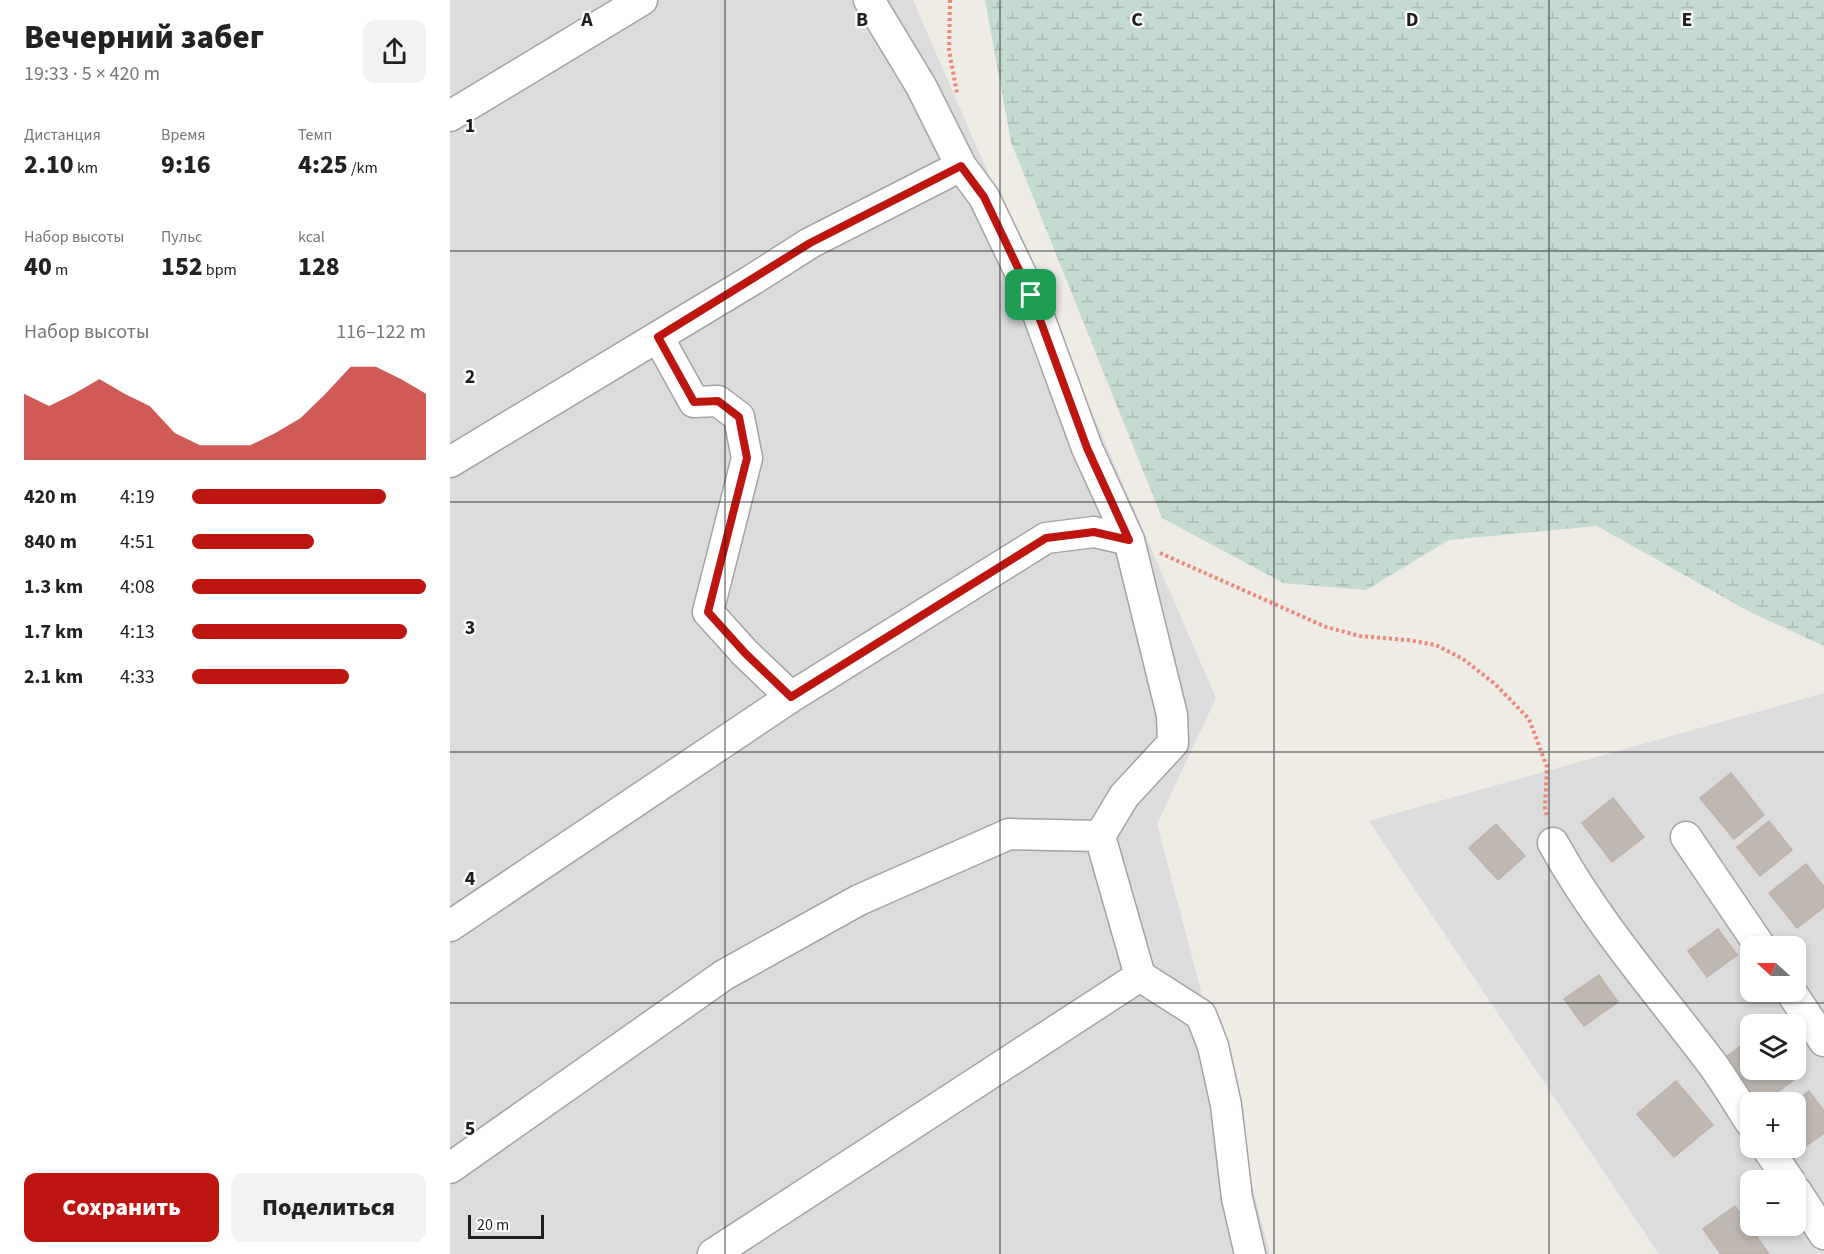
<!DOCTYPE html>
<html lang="ru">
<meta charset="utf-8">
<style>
body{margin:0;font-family:"Source Sans 3",sans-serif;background:#f2f2f2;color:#222;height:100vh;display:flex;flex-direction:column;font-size:22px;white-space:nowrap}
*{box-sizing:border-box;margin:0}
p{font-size:20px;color:#767676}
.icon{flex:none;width:33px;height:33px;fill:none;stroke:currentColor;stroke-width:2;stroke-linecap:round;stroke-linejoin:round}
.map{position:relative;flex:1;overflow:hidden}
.side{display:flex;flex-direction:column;background:#fff;width:450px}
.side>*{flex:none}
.needle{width:39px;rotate:291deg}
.controls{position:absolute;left:1290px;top:936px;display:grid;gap:12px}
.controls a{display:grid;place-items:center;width:66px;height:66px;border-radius:12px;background:#fff;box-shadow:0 3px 9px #0003;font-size:30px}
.scale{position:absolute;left:18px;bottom:15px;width:76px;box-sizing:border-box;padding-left:6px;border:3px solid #1f1f1f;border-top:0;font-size:16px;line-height:21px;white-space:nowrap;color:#1f1f1f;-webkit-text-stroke:4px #fff;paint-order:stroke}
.pin{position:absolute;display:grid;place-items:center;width:51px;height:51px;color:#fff;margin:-26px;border-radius:12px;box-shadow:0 3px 9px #0006}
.round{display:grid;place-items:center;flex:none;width:63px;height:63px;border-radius:12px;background:#f2f2f2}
.summary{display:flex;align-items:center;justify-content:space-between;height:102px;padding:0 24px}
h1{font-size:33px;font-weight:800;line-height:45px}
.figures{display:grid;grid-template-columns:repeat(3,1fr);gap:9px;height:102px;padding:6px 24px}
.figures div{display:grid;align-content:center}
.figures b{font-size:26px;font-weight:800}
.figures small{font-size:16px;font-weight:400}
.figures p{font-size:16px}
.chart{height:168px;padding:12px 24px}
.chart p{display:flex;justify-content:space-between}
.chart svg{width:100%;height:108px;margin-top:6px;fill:#bd1510;opacity:.7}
.cta{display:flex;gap:12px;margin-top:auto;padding:12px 24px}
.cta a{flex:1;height:69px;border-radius:12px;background:#bd1510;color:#fff;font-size:24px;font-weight:800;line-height:69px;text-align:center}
.cta a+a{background:#f2f2f2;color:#222}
ul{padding:0 24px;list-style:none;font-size:20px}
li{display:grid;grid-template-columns:96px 72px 1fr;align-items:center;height:45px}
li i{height:15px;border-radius:8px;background:#bd1510}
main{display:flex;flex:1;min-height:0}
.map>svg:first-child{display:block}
.residential{fill:#dddcdc;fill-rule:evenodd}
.wetland{fill:url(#wetland-marsh)}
.building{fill:#bfb8b2;stroke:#bfb3a9;stroke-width:1.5}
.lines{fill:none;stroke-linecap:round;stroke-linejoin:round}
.minor-casing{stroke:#a3a3a3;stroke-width:33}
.path{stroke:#ef8676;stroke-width:4;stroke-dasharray:3 3;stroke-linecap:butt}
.minor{stroke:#fff;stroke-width:30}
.route-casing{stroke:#fff;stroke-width:12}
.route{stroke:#bd1510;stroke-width:8}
.grid{fill:none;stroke:#1f1f1f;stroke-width:1.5;stroke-opacity:0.55}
.grid-label{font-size:20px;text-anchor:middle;font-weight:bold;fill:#1f1f1f;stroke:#fff;stroke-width:4.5;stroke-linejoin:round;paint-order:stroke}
</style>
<main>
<section class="side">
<div class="summary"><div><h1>Вечерний забег</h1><p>19:33 · 5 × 420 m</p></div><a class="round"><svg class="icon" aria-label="share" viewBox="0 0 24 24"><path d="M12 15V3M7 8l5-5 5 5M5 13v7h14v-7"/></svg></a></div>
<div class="figures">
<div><p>Дистанция</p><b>2.10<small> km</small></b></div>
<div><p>Время</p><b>9:16</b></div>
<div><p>Темп</p><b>4:25<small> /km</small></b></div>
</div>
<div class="figures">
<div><p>Набор высоты</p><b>40<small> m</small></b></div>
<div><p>Пульс</p><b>152<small> bpm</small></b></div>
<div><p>kcal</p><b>128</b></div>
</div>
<div class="chart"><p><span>Набор высоты</span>116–122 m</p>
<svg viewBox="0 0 160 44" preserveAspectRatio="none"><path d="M0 44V17L10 22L20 17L30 11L40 17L50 22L60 33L70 38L80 38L90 38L100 33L110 27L120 17L130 6L140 6L150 11L160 17V44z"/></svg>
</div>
<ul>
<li><b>420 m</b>4:19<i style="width:83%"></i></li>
<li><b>840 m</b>4:51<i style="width:52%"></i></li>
<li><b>1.3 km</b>4:08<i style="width:100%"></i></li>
<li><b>1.7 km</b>4:13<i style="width:92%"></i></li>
<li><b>2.1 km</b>4:33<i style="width:67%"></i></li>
</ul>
<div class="cta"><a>Сохранить</a><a>Поделиться</a></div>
</section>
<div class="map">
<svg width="1374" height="1254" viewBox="0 0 1374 1254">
<defs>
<pattern id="wetland-marsh" width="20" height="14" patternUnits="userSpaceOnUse" patternTransform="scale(1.5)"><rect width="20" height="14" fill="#c4dbd1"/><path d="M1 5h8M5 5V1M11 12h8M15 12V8" fill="none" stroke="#a8bcb3"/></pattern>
</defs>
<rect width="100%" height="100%" fill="#efece6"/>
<path class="residential" d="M 0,0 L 463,0 L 766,698 L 707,824 L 820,1254 L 0,1254 Z
M 1374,693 L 1374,1254 L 1209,1254 L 919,821 ZM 1300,946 L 1346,946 L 1346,992 L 1300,992 ZM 1300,1024 L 1346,1024 L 1346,1070 L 1300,1070 ZM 1300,1102 L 1346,1102 L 1346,1148 L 1300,1148 ZM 1300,1180 L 1346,1180 L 1346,1226 L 1300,1226 Z"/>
<path class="wetland" d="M 535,0 L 1374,0 L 1374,646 L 1300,612 L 1147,526 L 999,540 L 916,590 L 833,583 L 712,518 L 561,142 Z"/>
<path class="building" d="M 1281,773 L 1314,815 L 1284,839 L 1250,798 Z
M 1163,798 L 1194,837 L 1162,862 L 1132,823 Z
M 1319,821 L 1342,850 L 1310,876 L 1287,847 Z
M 1046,824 L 1075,856 L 1048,880 L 1019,848 Z
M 1356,864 L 1374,887 L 1374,907 L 1347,928 L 1319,893 Z
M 1268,929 L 1287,955 L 1257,977 L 1238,951 Z
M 1149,975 L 1168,1002 L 1134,1026 L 1114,999 Z
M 1300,1039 L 1300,1070 L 1346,1069 L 1350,1075 L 1314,1102 L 1301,1102 L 1271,1061 Z
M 1226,1081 L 1263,1125 L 1224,1157 L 1187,1114 Z
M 1359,1091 L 1374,1111 L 1374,1133 L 1342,1156 L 1336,1148 L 1346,1148 L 1346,1102 L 1344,1102 Z
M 1285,1206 L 1319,1254 L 1271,1254 L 1253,1229 Z"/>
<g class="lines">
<g class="minor-casing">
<path id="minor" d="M 0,116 L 192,0
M 208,337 L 244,402 L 268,401 L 289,417 L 297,458 L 258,612 L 295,653 L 341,697
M 0,462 L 302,280 L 360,243 L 511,166
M 650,836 L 690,976 L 751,1015 L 763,1046 L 776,1105 L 787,1198 L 800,1254
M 1236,837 L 1310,946
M 1103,843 C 1147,923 1208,992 1263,1065 C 1276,1083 1288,1103 1300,1122
M 0,926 L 341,697 L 596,538 L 644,532 L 679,540
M 1341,992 L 1374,1041
M 1317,1148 L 1339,1180
M 0,1168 L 274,975 L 409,900 L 559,834 L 650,836 L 674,796 L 723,743 L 722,715 L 679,540 L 637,448 L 581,295 L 534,197 L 511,166 L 471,86 L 419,0
M 1346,1191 L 1374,1234
M 263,1254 L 690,976"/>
</g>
<path class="path" d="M 500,0 L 499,50 L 507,93
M 710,553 L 876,627 L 910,636 L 958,640 L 986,645 L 1013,659 L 1045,684 L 1079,719 L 1097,767 L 1095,807 L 1097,817"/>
<use href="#minor" class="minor"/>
</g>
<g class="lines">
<g class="route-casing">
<path id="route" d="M 511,166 L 534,197 L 581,295 L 637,448 L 679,540 L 644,532 L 596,538 L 341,697 L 295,653 L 258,612 L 297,458 L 289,417 L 268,401 L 244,402 L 208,337 L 360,243 Z"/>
</g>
<use href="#route" class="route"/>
</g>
<path class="grid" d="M 275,0 L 275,1254M 550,0 L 550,1254M 824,0 L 824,1254M 1099,0 L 1099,1254M 0,251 L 1374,251M 0,502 L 1374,502M 0,752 L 1374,752M 0,1003 L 1374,1003"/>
<g class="grid-label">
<text x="137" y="26">A</text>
<text x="412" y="26">B</text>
<text x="687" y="26">C</text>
<text x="962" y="26">D</text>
<text x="1237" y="26">E</text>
<text x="20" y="132">1</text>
<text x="20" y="383">2</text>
<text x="20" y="634">3</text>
<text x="20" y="885">4</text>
<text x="20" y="1135">5</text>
</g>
</svg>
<div class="controls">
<a><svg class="needle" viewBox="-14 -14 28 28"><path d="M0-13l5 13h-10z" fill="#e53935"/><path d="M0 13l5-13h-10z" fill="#767676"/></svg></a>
<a><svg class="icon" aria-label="layers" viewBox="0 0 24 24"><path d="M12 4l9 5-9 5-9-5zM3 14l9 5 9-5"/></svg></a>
<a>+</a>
<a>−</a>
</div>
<div class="scale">20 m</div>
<div class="pin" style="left:581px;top:295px;background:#1e9e55"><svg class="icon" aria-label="arrive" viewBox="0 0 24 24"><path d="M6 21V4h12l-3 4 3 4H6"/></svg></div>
</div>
</main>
